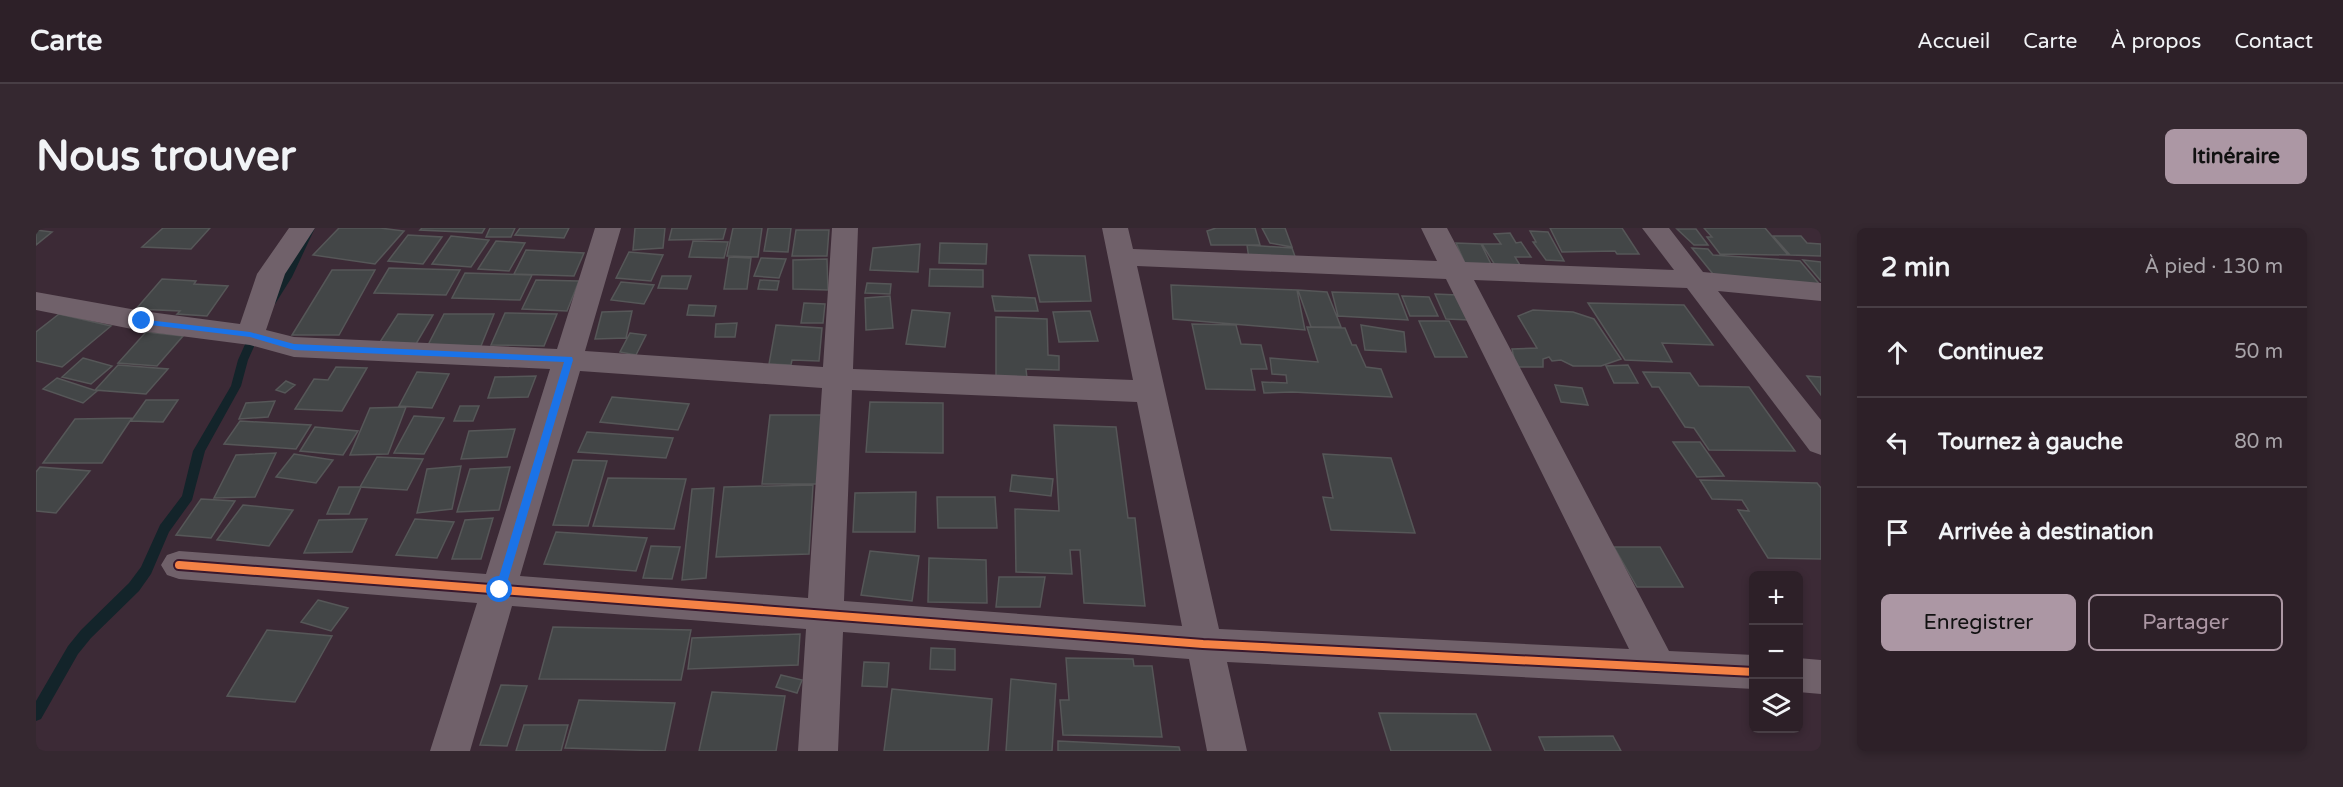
<!DOCTYPE html>
<html lang="fr">
<meta charset="utf-8">
<style>
:root{--surface:#2d2028;--page:#352830;--text:#f1f3f6;--muted:#a7a3a8;--line:#483e45;--accent:#ac97a4}
body{margin:0;font-family:"Varela Round",sans-serif;background:var(--page);color:var(--text)}
.controls{position:absolute;right:18px;bottom:18px;display:grid;overflow:hidden;border-radius:9px;box-shadow:0 3px 9px #0003}
.controls button{width:54px;height:54px;display:grid;place-items:center;padding:0;border:0;border-bottom:2px solid var(--line);background:var(--surface);color:var(--text);font:30px sans-serif}
.stop{position:absolute;width:18px;height:18px;margin:-14px;border:4px solid #1a73e8;border-radius:50%;background:#fff}
.stop.end{background:#1a73e8;border-color:#fff;box-shadow:0 2px 6px #0008}
.list{margin:0;padding:0;list-style:none}
h2{display:flex;justify-content:space-between;align-items:center;height:78px;margin:0;padding:0 24px;font-size:26px}
h2 small{font-size:20px;font-weight:400;color:var(--muted)}
.list li{display:grid;grid-template-columns:39px 1fr auto;gap:18px;align-items:center;box-sizing:border-box;height:90px;padding:0 24px;border-top:2px solid var(--line)}
.list b{display:block;font-size:22px;white-space:nowrap}
.list em{font-size:20px;font-style:normal;color:var(--muted)}
.actions{display:flex;gap:12px;padding:18px 24px}
.actions a{flex:1;padding:14px 0;border:2px solid var(--accent);border-radius:9px;text-align:center;font-size:21px;color:var(--accent)}
.actions .main{background:var(--accent);color:#111}
.icon{flex:none;width:33px;height:33px;fill:none;stroke:currentColor;stroke-width:2;stroke-linecap:round;stroke-linejoin:round}
.map{position:relative;flex:none;width:1785px;height:523px;overflow:hidden;border-radius:9px}
header{display:flex;align-items:center;gap:36px;box-sizing:border-box;height:84px;padding:0 30px;background:var(--surface);border-bottom:2px solid var(--line)}
header strong{font-size:28px}
nav{display:flex;gap:33px;margin-inline-start:auto;font-size:21px}
.intro{display:flex;align-items:center;justify-content:space-between;box-sizing:border-box;height:144px;padding:0 36px}
h1{margin:0;font-size:42px}
.button{padding:15px 27px;border-radius:9px;background:var(--accent);color:#111;font-size:21px;font-weight:700}
main{display:flex;gap:36px;padding:0 36px}
aside{flex:1;background:var(--surface);border-radius:9px;box-shadow:0 3px 9px #0003}
.map>svg:first-child{display:block}
.lines{fill:none;stroke-linecap:round;stroke-linejoin:round}
.stream{fill:#13242a;fill-rule:evenodd}
.building{fill:#434647;stroke:#565758;stroke-width:1.5}
.minor{fill:#70616a;fill-rule:evenodd}
.cycleway-casing{stroke:#39182d;stroke-width:12}
.cycleway{stroke:#f48246;stroke-width:8}
.route{fill:#1a73e8}
</style>
<header>
<strong>Carte</strong>
<nav><a>Accueil</a><a>Carte</a><a>À propos</a><a>Contact</a></nav>
</header>
<div class="intro"><h1>Nous trouver</h1><a class="button">Itinéraire</a></div>
<main>
<div class="map">
<svg width="1785" height="523" viewBox="0 0 1785 523">
<rect width="100%" height="100%" fill="#3c2a36"/>
<g class="lines">
<path class="stream" d="M269,0H279L256,49L239,76H231L230,74L246,49Z
M220,99L225,103L212,132L205,158L169,223L156,272L133,304L115,346L103,363L55,410L42,426L5,491L0,493V473L32,418L45,402L93,355L105,339L124,297L146,268L157,223L195,158L202,132L215,103Z"/>
</g>
<path class="building" d="M127,0H174L155,21L106,19Z
M303,0H344L368,3L339,36L277,27Z
M386,0H449L446,5L384,2Z
M454,0H479L475,9H450Z
M484,0H533L528,10L479,7Z
M599,0H629L627,20L597,22Z
M636,0H690L687,11L633,12Z
M697,0H726L722,29L691,28Z
M732,0H755L752,24L728,23Z
M1180,0H1219L1224,17H1175L1171,3Z
M1226,0H1249L1256,19L1234,15Z
M1514,0H1586L1603,26H1581L1579,23L1526,24Z
M1668,0H1729L1752,27L1684,26L1671,9H1676Z
M1641,1H1660L1672,17H1658Z
M0,2L16,4L0,17Z
M760,2H793L791,28H756Z
M1494,3L1512,4L1528,33L1510,32L1497,14H1500Z
M1474,5L1480,15L1485,14L1495,29H1479L1487,42H1462L1446,16H1465L1458,6Z
M372,7L406,9L387,36L352,33Z
M415,8L453,12L435,39L396,36Z
M1737,8H1765L1771,15L1785,16V28L1754,27Z
M460,13L489,15L473,43L442,41Z
M657,13L692,14L688,30L653,29Z
M904,15L951,16L950,36L903,35Z
M1420,15L1445,16L1458,42L1431,40Z
M884,16L882,44L834,42L837,20Z
M1211,17L1256,20L1261,34L1213,31Z
M1656,20L1672,21L1677,27L1764,33L1785,58L1681,51Z
M490,22L548,25L538,48L478,46Z
M593,24L627,27L615,53L580,50Z
M993,27L1049,28L1055,73L1004,74Z
M693,29L715,30L711,61H688Z
M725,30L750,31L743,50L718,48Z
M791,31L792,62L757,61V32Z
M1767,32L1785,34V53Z
M353,40L424,42L410,67L338,65Z
M894,41L947,42V59L893,58Z
M296,42H339L303,107H256Z
M429,45L496,47L484,72L416,70Z
M626,48H655L651,61L622,60Z
M126,51L160,53L158,56L192,58L171,88L141,86L144,83L100,81Z
M500,52L543,53L531,83L486,81Z
M724,52L743,53L741,62L722,61Z
M585,54L618,57L608,76L575,72Z
M831,55L855,56L854,66L829,65Z
M1135,57L1261,62L1269,102L1137,91Z
M1262,62L1291,64L1305,99H1275Z
M1296,64L1362,66L1372,92L1302,88Z
M1399,66L1422,67L1434,92L1410,91Z
M854,68L857,100L830,102L829,70Z
M956,68L999,70L1002,83H959Z
M1366,68L1393,69L1402,88H1374Z
M768,75L789,76L787,95H765Z
M1552,75L1648,77L1677,117L1626,115L1636,134L1589,132Z
M653,77L680,78L678,88L651,87Z
M876,82L914,85L909,119L870,116Z
M1497,82L1537,84L1558,91L1585,131L1565,138H1537L1525,132L1516,133L1513,129L1507,131V139H1480L1476,121L1501,120L1482,88Z
M596,83L590,110L559,111L566,84Z
M1054,83L1062,113L1023,114L1017,84Z
M469,85L521,86L508,118L455,117Z
M23,86L75,98L26,139L0,133V104Z
M362,86L397,87L380,116L344,114Z
M408,86H458L445,118L392,117Z
M960,89L1011,91L1012,127L1023,128V142L990,141L991,150L960,149Z
M1383,93H1413L1431,129H1399Z
M701,95L699,109H679L680,96Z
M1156,96L1200,97L1205,116L1225,117L1231,141H1215L1219,162L1170,161Z
M740,97L786,100L783,133L756,132L755,137L733,136Z
M1325,97L1368,104L1370,124L1329,122Z
M1271,99L1309,100L1316,117H1320L1330,139L1345,141L1356,169L1256,164L1228,165L1226,154L1251,155L1250,147L1236,146L1234,130L1282,134Z
M110,104L147,108L121,138L82,135Z
M594,105L610,107L600,127L584,124Z
M47,130L76,138L55,156L26,149Z
M82,137L132,141L110,166L59,162Z
M1592,137L1602,155H1578L1570,138Z
M300,139L331,140L306,183L259,181L278,151L292,152Z
M381,144L413,146L396,180L363,178Z
M1607,144L1654,145L1663,158L1713,159L1759,223L1673,222L1658,200L1649,199L1623,159H1616Z
M500,148L492,169L452,170L459,149Z
M1771,148L1785,149V167Z
M21,150L61,163L47,175L7,161Z
M250,153L259,157L249,165L240,162Z
M1519,157L1546,160L1552,177L1525,174Z
M576,169L653,176L642,202L564,194Z
M110,172H142L127,194L95,193Z
M239,173L232,189L203,191L210,175Z
M834,174L907,175V225L830,224Z
M424,178H443L437,193H418Z
M370,179L352,226L314,227L334,180Z
M734,187H791L787,256H726Z
M378,188L408,190L388,226L358,225Z
M96,190L66,235H7L39,191Z
M204,193L275,197L260,221L188,216Z
M1018,197L1080,199L1092,290H1099L1109,378L1048,375L1044,322H1034L1036,346L980,344L979,281L1023,283Z
M279,199L322,203L307,227L264,223Z
M479,201L471,229L425,231L433,203Z
M551,204L637,210L630,230L542,224Z
M1637,214H1664L1688,248L1661,249Z
M240,225L219,269L178,270L200,227Z
M258,226L297,232L280,255L240,249Z
M1287,226L1355,230L1379,305L1295,302L1287,269L1297,270Z
M341,229L387,231L371,262L324,259Z
M537,232L571,233L552,298L517,297Z
M425,238L416,281L381,285L391,241Z
M4,239L54,243L20,285L0,283V244Z
M474,239L463,282L421,284L434,241Z
M976,247L1017,251L1015,268L974,263Z
M572,250L650,251L638,301L557,298Z
M1664,252L1781,255L1785,260V331L1732,330L1702,282L1713,283L1706,272L1676,271Z
M777,257L773,326L680,329L688,259Z
M303,259H325L313,286H291Z
M678,260L670,350L646,352L656,261Z
M880,264L879,304H817L819,265Z
M901,269H959L961,300H902Z
M165,271L199,273L175,310L140,307Z
M207,277L257,282L233,318L181,312Z
M457,290L445,331H416L429,292Z
M331,291L316,324L268,325L283,292Z
M379,291L418,294L401,330L360,327Z
M520,304L611,310L600,343L508,336Z
M615,318L644,319L636,351L607,350Z
M1578,319H1624L1647,359H1601Z
M834,323L883,328L876,373L825,367Z
M893,330L950,332L951,375L892,374Z
M963,349H1009L1004,379H960Z
M282,372L312,380L295,403L265,394Z
M517,399L655,402L645,452L503,451Z
M231,402L296,408L259,474L191,468Z
M764,406L762,437L652,441L656,410Z
M895,420L919,421V442L894,441Z
M1030,430L1097,431L1098,438H1116L1126,509L1027,507L1024,472H1033Z
M828,434L853,435L851,459L826,458Z
M745,447L766,452L761,465L740,459Z
M975,451L1020,456L1016,523H970Z
M465,457L491,458L471,518L444,517Z
M856,461L956,471L952,523H848Z
M676,464L749,468L740,523H663Z
M543,472L639,475L629,523L529,520Z
M1343,485L1440,486L1455,523H1355Z
M488,497H532L525,523H480Z
M1577,508L1585,523H1509L1503,509Z
M1022,513L1143,519L1144,523H1022Z"/>
<g class="lines">
<path class="minor" d="M253,0H279L249,46L230,102L258,109L521,121L559,0H585L549,123L787,139L796,0H822L817,141L1097,152L1066,0H1092L1097,21L1401,33L1385,0H1411L1429,34L1638,42L1606,0H1633L1667,44L1785,55V73L1682,63L1785,192V227L1774,223L1651,60L1438,52L1633,423L1718,427V461L1191,434L1211,523H1171L1153,431L807,404L802,523H762L770,401L476,378L434,523H394L441,375L143,351L131,347L125,337L131,327L143,323L450,346L514,141L258,129L214,117L106,103L0,82V64L106,83L204,96L221,46ZM1101,38L1410,51L1593,421L1183,401ZM544,143L786,160L772,370L484,348ZM816,162L1101,174L1146,398L808,373Z
M1762,430L1785,432V466L1762,464Z"/>
<g class="cycleway-casing">
<path id="cycleway" d="M143,337L1167,416L1718,444"/>
</g>
<use href="#cycleway" class="cycleway"/>
</g>
<path class="route" d="M103,91L214,104L258,116L536,129L537,132L468,365H460L459,362L528,134L258,122L214,109L106,96L102,93Z"/>
</svg>
<div class="controls">
<button>+</button>
<button>−</button>
<button><svg class="icon" aria-label="layers" viewBox="0 0 24 24"><path d="M12 4l9 5-9 5-9-5zM3 14l9 5 9-5"/></svg></button>
</div>
<div class="stop" style="left:464px;top:362px"></div>
<div class="stop end" style="left:106px;top:93px"></div>
</div>
<aside>
<h2>2 min<small>À pied · 130 m</small></h2>
<ul class="list">
<li><svg class="icon" aria-label="ahead" viewBox="0 0 24 24"><path d="M12 20V5M6 11l6-6 6 6"/></svg><div><b>Continuez</b></div><em>50 m</em></li>
<li><svg class="icon" aria-label="left" viewBox="0 0 24 24"><path d="M17 20v-9H6M10 6l-5 5 5 5"/></svg><div><b>Tournez à gauche</b></div><em>80 m</em></li>
<li><svg class="icon" aria-label="arrive" viewBox="0 0 24 24"><path d="M6 21V4h12l-3 4 3 4H6"/></svg><div><b>Arrivée à destination</b></div></li>
</ul>
<div class="actions"><a class="main">Enregistrer</a><a>Partager</a></div>
</aside>
</main>
